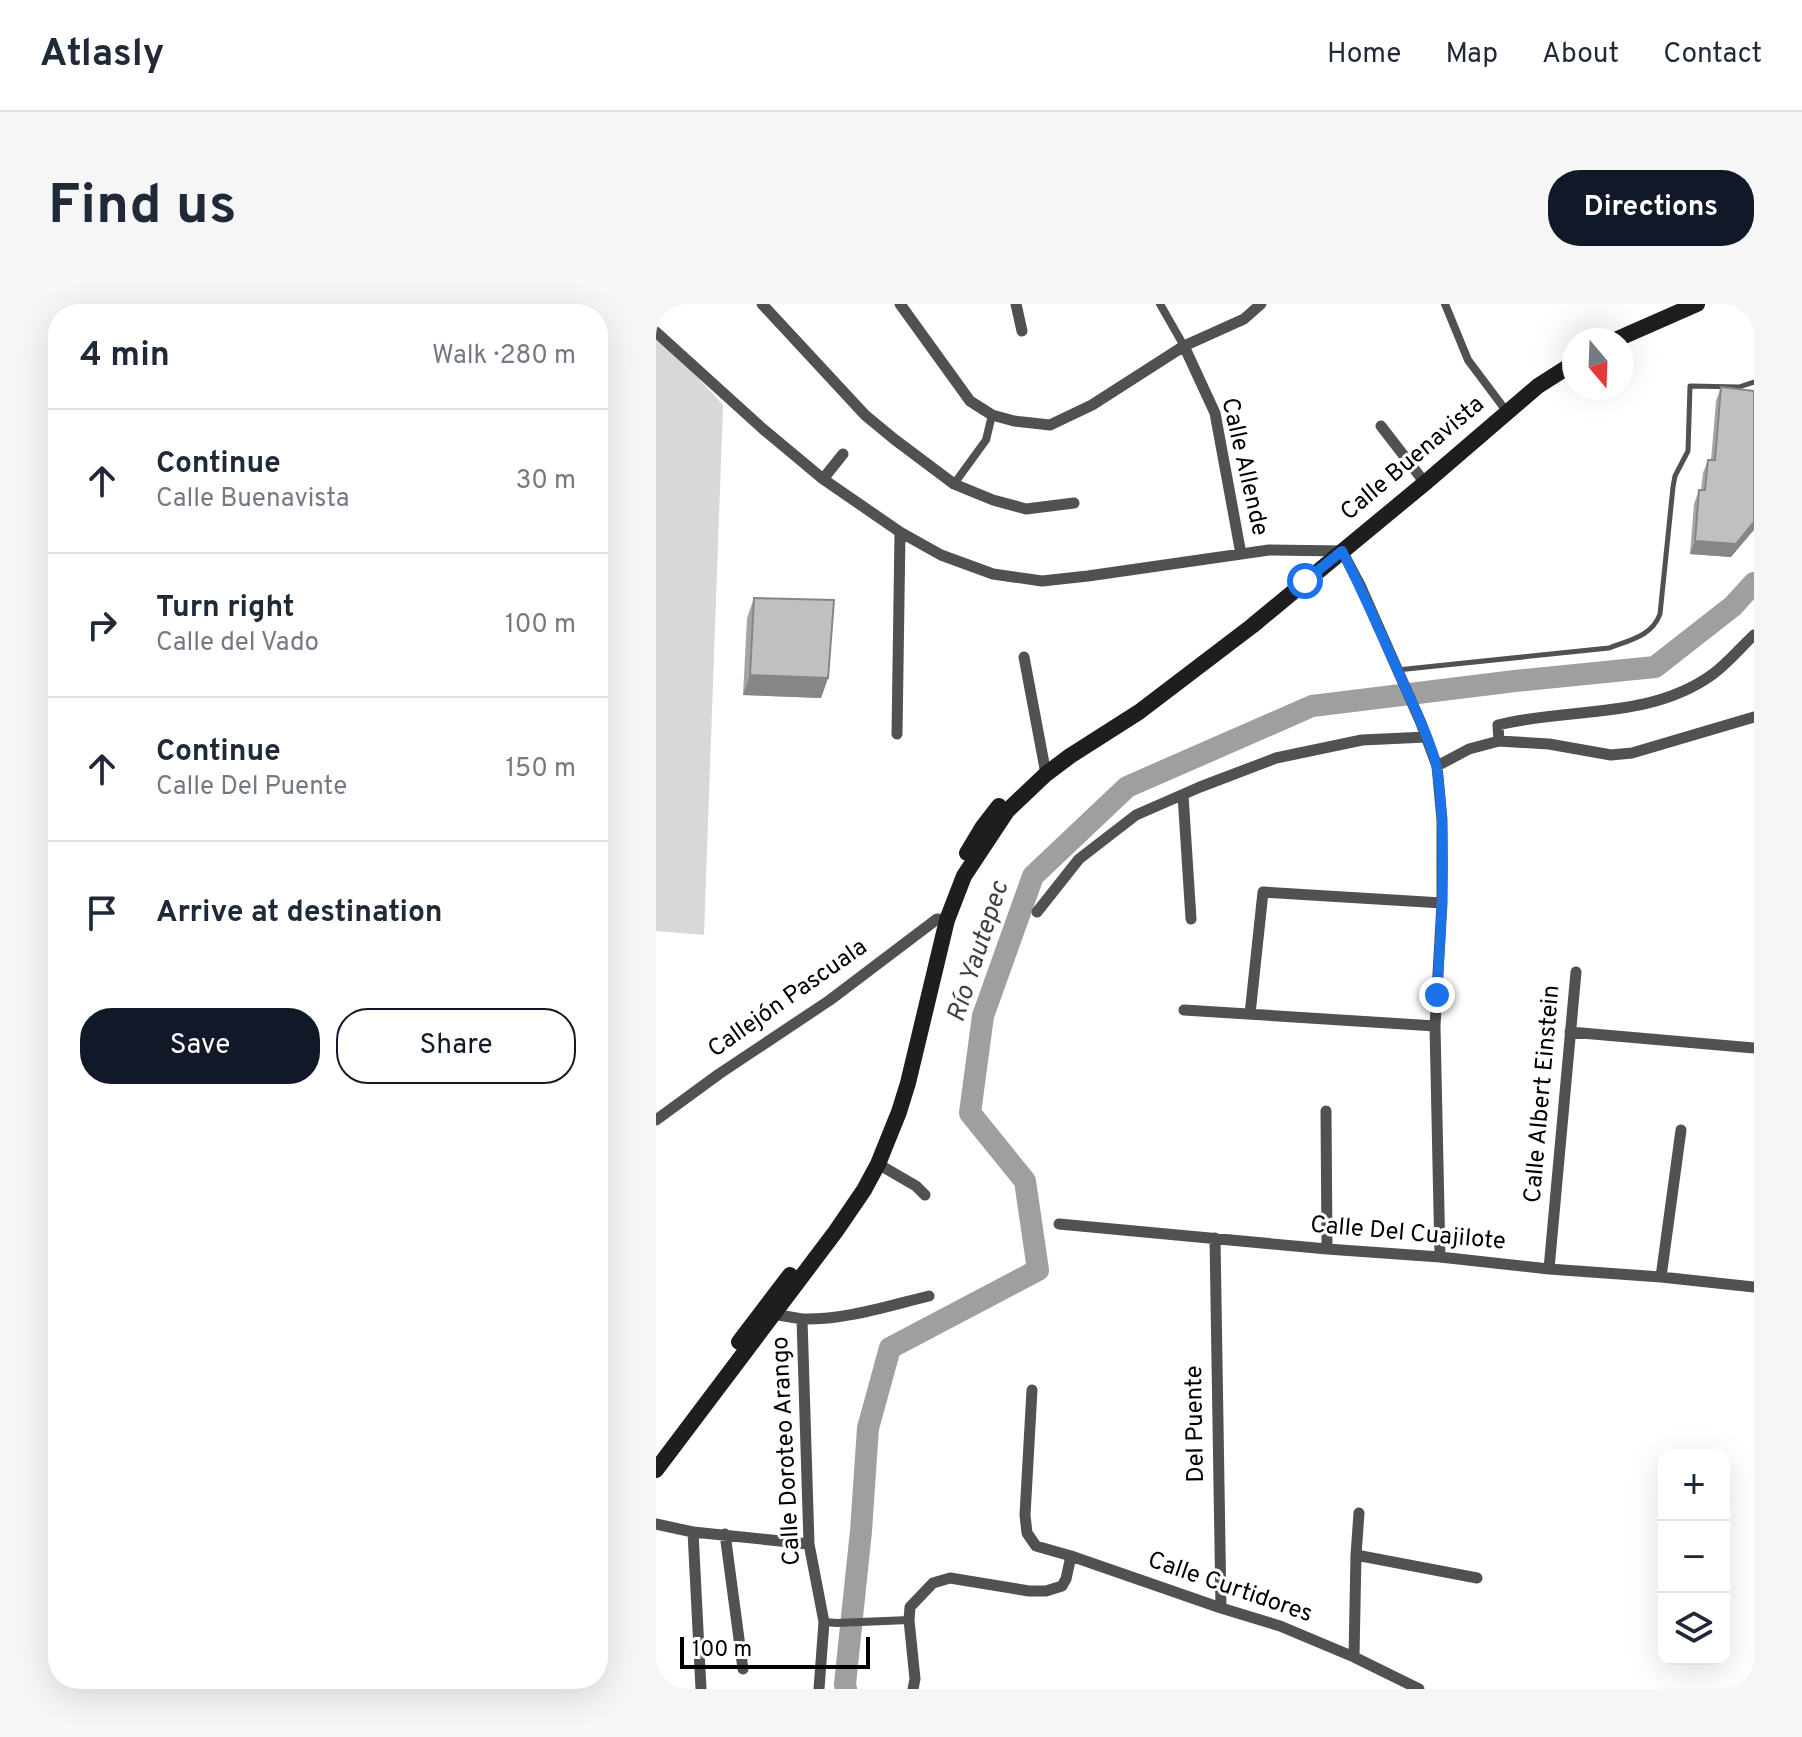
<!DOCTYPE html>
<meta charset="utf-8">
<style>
:root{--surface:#fff;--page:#f6f6f7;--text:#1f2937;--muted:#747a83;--line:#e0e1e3;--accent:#111827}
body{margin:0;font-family:Overpass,sans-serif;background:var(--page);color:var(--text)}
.controls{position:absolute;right:24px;bottom:24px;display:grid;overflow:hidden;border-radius:16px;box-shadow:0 8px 32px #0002}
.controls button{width:72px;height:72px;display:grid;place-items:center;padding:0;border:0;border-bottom:2px solid var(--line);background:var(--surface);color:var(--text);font:40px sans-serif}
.compass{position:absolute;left:906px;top:24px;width:72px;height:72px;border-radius:50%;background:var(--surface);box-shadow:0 8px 32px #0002;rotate:161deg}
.scale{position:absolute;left:24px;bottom:20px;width:190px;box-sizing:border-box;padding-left:8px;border:4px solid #000;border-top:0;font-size:22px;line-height:28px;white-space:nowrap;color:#000;-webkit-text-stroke:6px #fff;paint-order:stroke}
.stop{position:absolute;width:24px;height:24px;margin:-18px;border:6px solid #1a73e8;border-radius:50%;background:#fff}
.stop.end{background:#1a73e8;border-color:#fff;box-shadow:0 2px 8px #0008}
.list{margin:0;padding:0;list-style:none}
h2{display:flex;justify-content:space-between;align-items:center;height:104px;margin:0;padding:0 32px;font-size:34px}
h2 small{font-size:26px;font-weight:400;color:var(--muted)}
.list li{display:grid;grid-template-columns:52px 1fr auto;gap:24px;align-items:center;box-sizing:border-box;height:144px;padding:0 32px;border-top:2px solid var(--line)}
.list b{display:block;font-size:30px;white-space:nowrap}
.list p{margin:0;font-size:26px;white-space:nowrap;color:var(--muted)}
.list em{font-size:26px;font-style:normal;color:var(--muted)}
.actions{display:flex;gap:16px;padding:24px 32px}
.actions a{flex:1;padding:18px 0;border:2px solid var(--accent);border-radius:32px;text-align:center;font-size:28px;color:var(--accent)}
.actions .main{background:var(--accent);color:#fff}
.icon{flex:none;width:44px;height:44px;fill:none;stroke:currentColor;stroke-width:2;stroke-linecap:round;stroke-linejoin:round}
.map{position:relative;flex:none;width:1098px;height:1385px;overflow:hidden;border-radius:32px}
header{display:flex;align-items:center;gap:48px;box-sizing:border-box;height:112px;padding:0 40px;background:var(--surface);border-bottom:2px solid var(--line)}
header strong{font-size:38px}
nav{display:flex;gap:44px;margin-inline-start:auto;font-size:28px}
.intro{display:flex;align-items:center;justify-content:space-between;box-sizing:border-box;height:192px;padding:0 48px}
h1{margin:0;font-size:56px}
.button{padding:20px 36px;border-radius:32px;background:var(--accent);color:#fff;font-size:28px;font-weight:700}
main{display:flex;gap:48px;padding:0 48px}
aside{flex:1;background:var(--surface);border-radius:32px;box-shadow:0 8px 32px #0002}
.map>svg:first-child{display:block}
.green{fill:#d8d8d8}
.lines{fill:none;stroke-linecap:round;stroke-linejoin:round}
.river{stroke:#9f9f9f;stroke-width:22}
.service{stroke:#515151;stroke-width:5}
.pedestrian{stroke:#515151;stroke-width:8}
.minor{stroke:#515151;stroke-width:11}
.secondary{stroke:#1e1e1e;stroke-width:16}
.wall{fill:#a5a5a5}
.shaded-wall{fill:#868686}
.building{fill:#c0c0c0;stroke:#868686;stroke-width:2}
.route{stroke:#1a73e8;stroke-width:10}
.labels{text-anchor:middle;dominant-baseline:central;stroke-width:6;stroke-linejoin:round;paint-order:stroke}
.street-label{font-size:24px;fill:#000;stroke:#fff}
.water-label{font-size:26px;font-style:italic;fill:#404040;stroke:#fff}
</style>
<header>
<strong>Atlasly</strong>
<nav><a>Home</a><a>Map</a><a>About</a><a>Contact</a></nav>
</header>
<div class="intro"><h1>Find us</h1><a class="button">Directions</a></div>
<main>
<aside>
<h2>4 min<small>Walk · 280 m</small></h2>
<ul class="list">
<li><svg class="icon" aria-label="ahead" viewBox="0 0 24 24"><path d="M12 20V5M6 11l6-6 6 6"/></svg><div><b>Continue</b><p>Calle Buenavista</p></div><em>30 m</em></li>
<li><svg class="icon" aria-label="right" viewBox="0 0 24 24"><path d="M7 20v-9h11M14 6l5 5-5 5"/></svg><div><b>Turn right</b><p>Calle del Vado</p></div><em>100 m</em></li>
<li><svg class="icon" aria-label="ahead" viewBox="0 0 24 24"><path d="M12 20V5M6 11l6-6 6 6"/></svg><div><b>Continue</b><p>Calle Del Puente</p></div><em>150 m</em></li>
<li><svg class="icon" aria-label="arrive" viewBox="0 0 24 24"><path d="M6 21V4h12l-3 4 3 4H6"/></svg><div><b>Arrive at destination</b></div></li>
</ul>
<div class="actions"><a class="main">Save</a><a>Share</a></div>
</aside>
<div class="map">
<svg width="1098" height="1385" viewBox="0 0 1098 1385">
<rect width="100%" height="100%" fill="#fff"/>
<path class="green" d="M0,28L67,101L48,631L0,627Z"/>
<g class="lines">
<path class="river" d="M190,1385L189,1380L205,1227L212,1124L234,1044L382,966L369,877L314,809L327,712L377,572L471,483L656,402L859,377L999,363L1077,302L1098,279"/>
<path class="service" d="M741,366L953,344C974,336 996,332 1004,310L1017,183L1019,172L1032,147L1034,82L1083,83L1098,78"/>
<path class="pedestrian" d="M504,0L528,42
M789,0L812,56L851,108
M298,180L330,136L336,111
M168,1318L181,1319L253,1316"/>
<path class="minor" d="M106,0L209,111L238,135L298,180L337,196L370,205L418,199
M244,0L314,97L336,111L358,117L394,121L436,101L528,42L588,15L605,0
M360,0L366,27
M0,28L107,125L167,175L244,228L285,251L337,270L386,277L432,272L613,246L686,247L704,281L765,419L781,462L786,516V599L779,722L784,953
M528,42L559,109L585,250
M725,122L769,179
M167,175L187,150
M368,353L390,470
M241,430L244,228
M843,437L842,421C914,403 994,416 1057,370C1072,359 1085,343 1098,331
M781,462L813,445L843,437L893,440L955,451L976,449L1098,413
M527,491L535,615
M381,608L423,555L480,511L544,483L620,454L706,436L770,433
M528,706L779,722
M594,710L607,588L786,599
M914,728L1098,744
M670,807L671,945
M0,816L63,770L174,696L281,615L291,616
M222,860L260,882L269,891
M403,920L671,945L784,953L893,965L1005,973L1098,983
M559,934L565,1304
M893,965L920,668
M1005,973L1025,826
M111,1009L146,1015L153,1240L168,1318L163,1385
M146,1015C189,1016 231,1002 273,992
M376,1086L369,1211L371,1229L380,1242L415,1252L565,1304L624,1322L698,1353L763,1385
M0,1220L37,1228L153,1240
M37,1228L45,1385
M69,1230L87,1365
M700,1251L821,1274
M698,1353L700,1251L703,1209
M257,1385L259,1375L253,1316L254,1303L277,1279L294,1274L373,1287H390L406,1282L410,1275L415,1252"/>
<path class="secondary" d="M959,36L1041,0
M311,549L326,524L343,502
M83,1038L134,971
M0,1166L180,927L208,886L222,860L243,808L252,779L291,616L308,572L351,507L390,470L414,452L483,408L596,322L769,179L882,82L918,59"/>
</g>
<path class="wall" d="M1065,83L1075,253L1034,250L1038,200L1043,186H1045L1047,169L1052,156H1055L1060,97Z
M98,294L172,374L165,394L87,391L91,314Z"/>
<path class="shaded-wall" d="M1098,218V226L1075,253L1034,250L1039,237Z
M94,371L172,374L165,394L87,391Z"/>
<path class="building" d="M1065,83L1098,87V218L1080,240L1039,237L1043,186H1049L1052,156H1059Z
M98,294L178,296L172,374L94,371Z"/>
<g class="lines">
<path class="route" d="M649,277L686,247C709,292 729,339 750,385C760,407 777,442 781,465C792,539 785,617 781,691"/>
</g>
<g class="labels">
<g class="street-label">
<text transform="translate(757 155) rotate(-40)">Calle Buenavista</text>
<text transform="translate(588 163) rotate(77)">Calle Allende</text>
<text transform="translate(132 695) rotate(-35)">Callejón Pascuala</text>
<text transform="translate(887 790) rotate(-85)">Calle Albert Einstein</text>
<text transform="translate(752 930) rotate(5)">Calle Del Cuajilote</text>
<text transform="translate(540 1120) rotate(-91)">Del Puente</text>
<text transform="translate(131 1147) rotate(-93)">Calle Doroteo Arango</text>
<text transform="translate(574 1284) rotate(19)">Calle Curtidores</text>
</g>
<g class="water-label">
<text transform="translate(323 648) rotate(-72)">Río Yautepec</text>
</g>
</g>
</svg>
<div class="controls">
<button>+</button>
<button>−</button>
<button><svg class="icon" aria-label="layers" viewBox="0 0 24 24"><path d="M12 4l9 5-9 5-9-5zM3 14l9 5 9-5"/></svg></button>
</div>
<svg class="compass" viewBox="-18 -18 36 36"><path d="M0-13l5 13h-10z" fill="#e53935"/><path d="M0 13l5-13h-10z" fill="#747a83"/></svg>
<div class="scale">100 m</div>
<div class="stop" style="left:649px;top:277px"></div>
<div class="stop end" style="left:781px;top:691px"></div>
</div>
</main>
